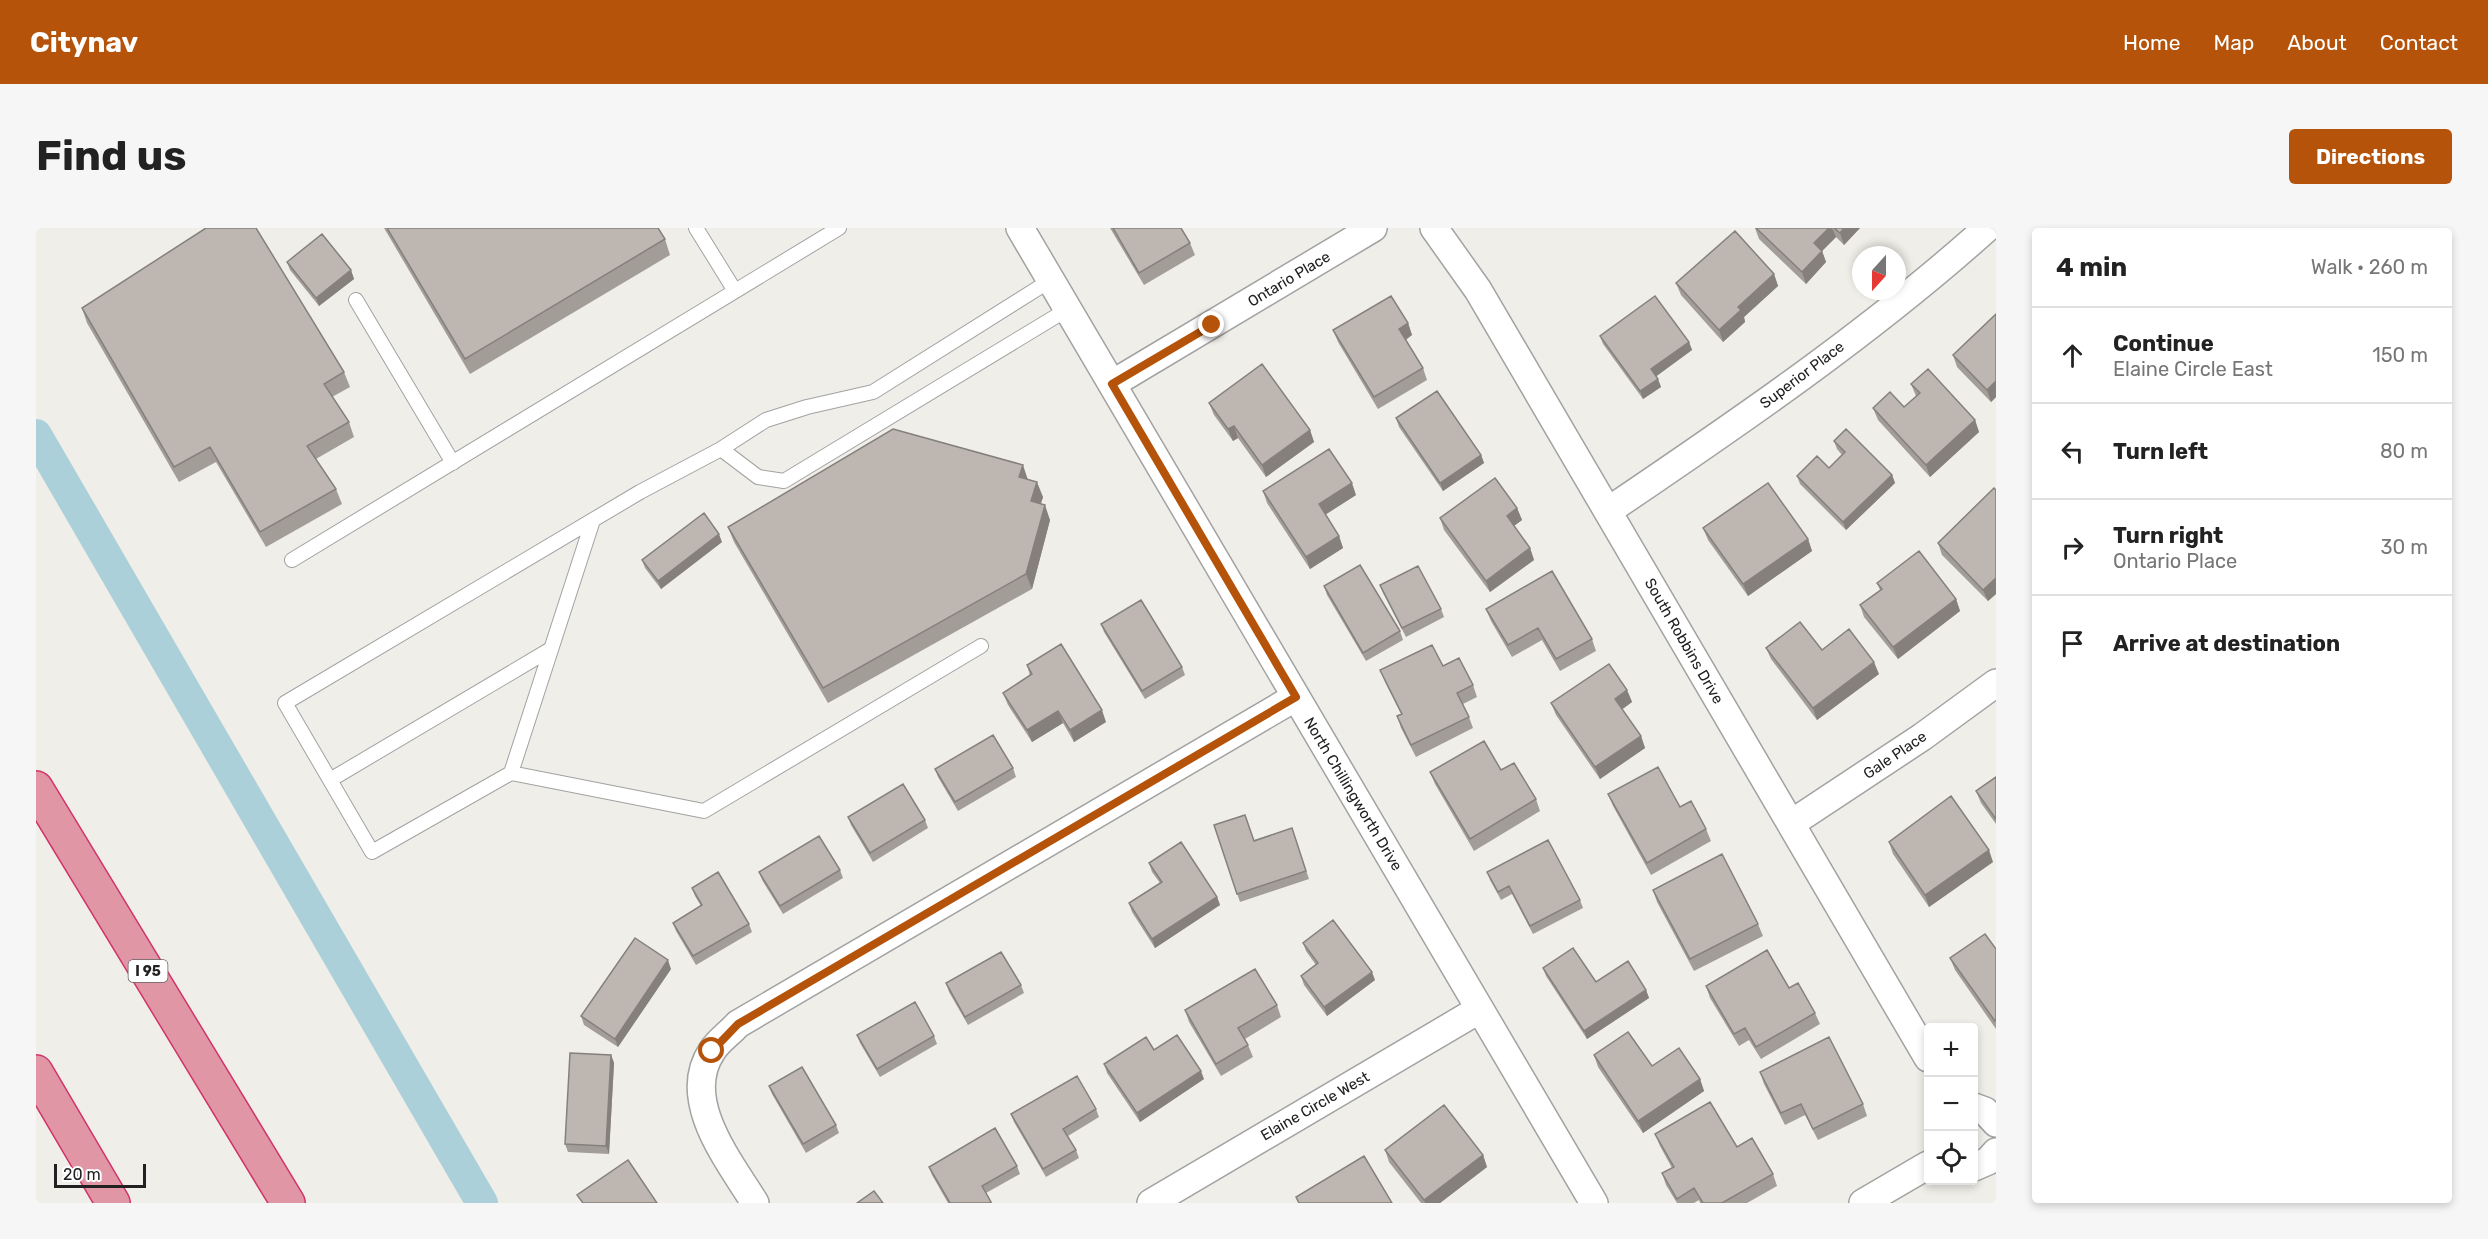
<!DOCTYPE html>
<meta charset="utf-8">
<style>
:root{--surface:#fff;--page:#f6f6f6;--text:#222;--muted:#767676;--line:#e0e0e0;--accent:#b45309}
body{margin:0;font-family:Rubik,sans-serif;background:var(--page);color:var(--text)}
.controls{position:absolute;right:18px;bottom:18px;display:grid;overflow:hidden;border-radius:6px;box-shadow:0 3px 9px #0003}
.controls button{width:54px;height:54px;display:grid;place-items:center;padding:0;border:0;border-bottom:2px solid var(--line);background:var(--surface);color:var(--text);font:30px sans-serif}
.compass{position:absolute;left:1816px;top:18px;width:54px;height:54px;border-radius:50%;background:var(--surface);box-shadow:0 3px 9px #0003;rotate:201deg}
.scale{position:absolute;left:18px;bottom:15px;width:92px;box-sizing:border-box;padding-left:6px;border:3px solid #212121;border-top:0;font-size:16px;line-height:21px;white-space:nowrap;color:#212121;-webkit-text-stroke:4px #fff;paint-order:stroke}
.stop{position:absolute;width:18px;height:18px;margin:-14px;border:4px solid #b45309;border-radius:50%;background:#fff}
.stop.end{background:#b45309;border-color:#fff;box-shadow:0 2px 6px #0008}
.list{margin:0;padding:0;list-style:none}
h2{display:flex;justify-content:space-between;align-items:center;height:78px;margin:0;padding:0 24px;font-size:26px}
h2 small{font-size:20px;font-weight:400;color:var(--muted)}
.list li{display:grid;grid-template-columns:39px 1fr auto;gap:18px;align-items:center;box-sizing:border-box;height:96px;padding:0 24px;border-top:2px solid var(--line)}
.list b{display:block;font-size:22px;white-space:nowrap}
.list p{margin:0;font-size:20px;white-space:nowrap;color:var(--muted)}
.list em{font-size:20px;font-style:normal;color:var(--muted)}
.icon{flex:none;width:33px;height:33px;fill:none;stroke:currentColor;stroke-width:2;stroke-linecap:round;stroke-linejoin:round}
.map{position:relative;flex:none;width:1960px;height:975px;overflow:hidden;border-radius:6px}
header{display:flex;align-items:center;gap:36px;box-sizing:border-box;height:84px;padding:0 30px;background:var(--accent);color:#fff}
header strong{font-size:28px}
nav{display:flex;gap:33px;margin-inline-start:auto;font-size:21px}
.intro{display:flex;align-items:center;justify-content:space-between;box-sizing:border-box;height:144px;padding:0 36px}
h1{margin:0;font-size:42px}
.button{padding:15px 27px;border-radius:6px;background:var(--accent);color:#fff;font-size:21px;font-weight:700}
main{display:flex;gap:36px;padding:0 36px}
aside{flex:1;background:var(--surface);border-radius:6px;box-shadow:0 3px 9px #0003}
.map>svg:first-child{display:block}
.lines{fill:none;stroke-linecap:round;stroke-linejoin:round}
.canal{stroke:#acd0da;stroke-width:32}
.service-casing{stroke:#a2a2a2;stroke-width:16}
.minor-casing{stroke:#a2a2a2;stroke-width:30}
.motorway-casing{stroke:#cf356b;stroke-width:36}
.service{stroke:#fff;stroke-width:14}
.minor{stroke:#fff;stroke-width:27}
.motorway{stroke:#e196a5;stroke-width:33}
.wall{fill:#a39d98}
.shaded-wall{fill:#85807c}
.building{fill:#beb7b1;stroke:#85807c;stroke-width:1.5}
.route{stroke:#b45309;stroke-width:8}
.labels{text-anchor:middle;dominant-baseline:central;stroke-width:5;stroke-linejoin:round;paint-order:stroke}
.shield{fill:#fff;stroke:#646464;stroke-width:1.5}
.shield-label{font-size:14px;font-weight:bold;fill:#212121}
.street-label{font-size:15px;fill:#212121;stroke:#fff}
</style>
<header>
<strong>Citynav</strong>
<nav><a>Home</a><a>Map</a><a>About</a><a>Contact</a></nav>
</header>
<div class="intro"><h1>Find us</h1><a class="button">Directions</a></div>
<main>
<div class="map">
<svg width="1960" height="975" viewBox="0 0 1960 975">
<rect width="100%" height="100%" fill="#f0eee8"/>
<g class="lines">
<path class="canal" d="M0,207L446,975"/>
<g class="service-casing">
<path id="service" d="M660,0L699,63
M320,72L417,235
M685,221L722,249L748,253L1032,81
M256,332L803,0
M945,418L668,583L475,545L336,624L249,475L604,264L685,221L730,192L771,179L837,164L1015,52
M475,545L557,292
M294,552L515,421"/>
</g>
<g class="minor-casing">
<path id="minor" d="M984,0L1558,975
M1398,0L1442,62L1892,830
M1076,156L1337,0
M1572,283C1702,195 1834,105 1951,0
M1756,595L1886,509L1960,455
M1938,879L1949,883L1960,895
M1938,939L1952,933L1960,924
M719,975C694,934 643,872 676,823C682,813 694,805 702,796L1260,469
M1115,975L1444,781
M1827,975L1892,937"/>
</g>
<g class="motorway-casing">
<path id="motorway" d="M0,560L252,975
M0,844L77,975"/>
</g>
<use href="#service" class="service"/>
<use href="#minor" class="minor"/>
<use href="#motorway" class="motorway"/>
</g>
<path class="wall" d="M348,0H622L629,11L634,27L434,146Z
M1074,0H1145L1154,15L1159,27L1108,57Z
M1719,0H1824L1808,17L1800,9L1786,23L1790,34L1770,56L1723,11Z
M251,34L315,42L318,51L283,78L254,42Z
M1738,46L1742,58L1708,89L1709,94L1687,114L1645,67L1640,55Z
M46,80L308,144L314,159L296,169L313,194L318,209L280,231L300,261L306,276L230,319L180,234L143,254L51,95Z
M1960,86V169L1955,174L1921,139L1917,127Z
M1372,95L1376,107L1370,112L1387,140L1391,152L1342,181L1302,114L1297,102Z
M1564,108L1653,114L1656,122L1620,148L1625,159L1607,171L1567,116Z
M1875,156L1939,192L1943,204L1894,249L1842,192L1837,180L1868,179L1880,168Z
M1173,175L1274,202L1278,214L1230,249L1202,210L1197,213L1178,187Z
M1360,190L1445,227L1448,235L1407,263L1363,199Z
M1798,213L1856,247L1859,255L1810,302L1764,256L1761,248L1793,240L1806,227L1801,221Z
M992,252L1007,269L1005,276L1014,292L996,361L792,475L698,314L692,299Z
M1960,262V366L1952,373L1906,327L1902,315Z
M1227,263L1320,267L1289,287L1303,308L1307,320L1274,341L1231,275Z
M1481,280L1486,292L1478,298L1494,320L1498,332L1454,364L1408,302L1404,290Z
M1667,300L1772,311L1776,323L1712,368L1672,312Z
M686,314L625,361L609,340L606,332Z
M1841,355L1920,371L1924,383L1862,431L1828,389L1824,377L1844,362Z
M1344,357L1405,381L1408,389L1370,409L1347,365Z
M1288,358L1364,403L1367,412L1330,433L1291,367Z
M1450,381L1556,411L1560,423L1524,443L1506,412L1476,429L1455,393Z
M1065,396L1146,439L1149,447L1109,471L1068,404Z
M1730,420L1786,422L1843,446L1781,492L1735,431Z
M991,437L1070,494L1038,514L1027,495L996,514L972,477L967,465L994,448Z
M1407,438L1437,457L1441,469L1427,476L1433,489L1437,500L1380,529L1365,500L1361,488L1365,486L1349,454L1344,442Z
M1591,462L1596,474L1586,481L1605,508L1609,520L1564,551L1520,487L1515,475Z
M977,540L980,549L922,583L902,549L899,541Z
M1465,542L1500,571L1504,583L1438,623L1399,556L1394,544Z
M1960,549V596L1945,575L1940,563Z
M1572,566L1644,579L1670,601L1675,613L1615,647L1577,578Z
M812,589L889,592L892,600L837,634L815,597Z
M1178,597L1218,612L1256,600L1273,651L1204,674Z
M1853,614L1957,634L1893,679L1857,626Z
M1113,635L1181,669L1184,677L1119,720L1096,684L1093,675L1124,655L1116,644Z
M804,642L807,650L747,686L726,652L723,644Z
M1451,644L1544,672L1547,680L1497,706L1476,666L1465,672L1454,652Z
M656,660L713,696L716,704L660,737L640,703L637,695L665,678L659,668Z
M1617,662L1722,696L1727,708L1658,743L1621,674Z
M1267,715L1339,752L1291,788L1268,757L1265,748L1280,737L1270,723Z
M1960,721V801L1919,742L1914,730Z
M1507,740L1560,754L1610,762L1613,770L1551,811L1510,748Z
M635,741L582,819L548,797L545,788Z
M910,755L985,757L988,765L932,797L913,764Z
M1670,758L1753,760L1779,785L1784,796L1725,831L1713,812L1703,818L1674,770Z
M1241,777L1245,789L1209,811L1212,817L1217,829L1185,848L1153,794L1149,782Z
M821,807L898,808L901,816L844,849L824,815Z
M1118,822L1168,851L1104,894L1071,845L1068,836Z
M575,827L578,835L573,926L532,924L529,916Z
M1558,827L1616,838L1664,851L1668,863L1607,905L1562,839Z
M1724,844L1827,876L1831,888L1782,912L1769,887L1749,897L1728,856Z
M733,858L800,897L803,905L770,925L736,866Z
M1060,881L1063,889L1032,908L1040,922L1043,930L1010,949L978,894L975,886Z
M1619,906L1701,919L1737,946L1741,958L1711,975H1664L1663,972L1658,975H1641L1630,957L1626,945L1636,940L1624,918Z
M1349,922L1447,927L1451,939L1404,975H1385L1353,934Z
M981,938L984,946L950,965L956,975H912L896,947L893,939Z"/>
<path class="shaded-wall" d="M1793,0H1796L1800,9L1786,23L1790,34L1770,56L1766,44L1778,15Z
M1808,0H1824L1808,17L1804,5Z
M315,42L318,51L283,78L280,70Z
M1738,46L1742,58L1708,89L1709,94L1687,114L1683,102L1702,79Z
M1372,95L1376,107L1367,113L1363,101Z
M1653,114L1656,122L1618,150L1615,141Z
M1622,151L1625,159L1607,171L1604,163Z
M1960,153V169L1955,174L1951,162Z
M1939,192L1943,204L1894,249L1890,237Z
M1198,198L1202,210L1197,213L1192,201Z
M1274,202L1278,214L1230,249L1226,237Z
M1445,227L1448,235L1407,263L1404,255Z
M987,237L992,252L983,249Z
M1856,247L1859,255L1810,302L1807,294Z
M1001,254L1007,269L1000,288L995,273Z
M1316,255L1320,267L1287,288L1283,276Z
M1009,277L1014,292L996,361L990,346Z
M1481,280L1486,292L1475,300L1471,288Z
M683,306L686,314L625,361L622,353Z
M1303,308L1307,320L1274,341L1270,329Z
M1772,311L1776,323L1712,368L1707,356Z
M1494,320L1498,332L1454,364L1450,353Z
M1960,350V366L1952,373L1947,362Z
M1920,371L1924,383L1862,431L1857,419Z
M1838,434L1843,446L1781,492L1777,480Z
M1591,462L1596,474L1584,483L1579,471Z
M1066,482L1070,494L1038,514L1034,502Z
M1022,483L1027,495L996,514L991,502Z
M1605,508L1609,520L1564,551L1559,539Z
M1953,622L1957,634L1893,679L1889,667Z
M1181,669L1184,677L1119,720L1116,711Z
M632,732L635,741L582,819L579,811Z
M1336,744L1339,752L1291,788L1288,779Z
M1610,762L1613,770L1551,811L1548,803Z
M575,827L578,835L573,926L570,918Z
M1165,843L1168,851L1104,894L1101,885Z
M1664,851L1668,863L1607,905L1602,893Z
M1447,927L1451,939L1404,975H1389L1388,972Z"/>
<path class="building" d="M170,0H220L308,144L288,156L313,194L271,218L300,261L224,304L174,219L138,239L46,80Z
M351,0H622L629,11L429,131Z
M1077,0H1145L1154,15L1103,45Z
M1720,0H1793L1778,15L1786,23L1766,44Z
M1798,0H1808L1804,5Z
M1699,3L1738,46L1702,79L1705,82L1683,102L1640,55Z
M286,6L315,42L280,70L251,34Z
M1355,68L1372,95L1363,101L1387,140L1338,169L1297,102Z
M1619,68L1653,114L1615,141L1622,151L1604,163L1564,108Z
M1960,86V153L1951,162L1917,127Z
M1226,136L1274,202L1226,237L1198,198L1192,201L1173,175Z
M1892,141L1939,192L1890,237L1837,180L1854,164L1868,179L1884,165L1875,156Z
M1401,163L1445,227L1404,255L1360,190Z
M857,201L987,237L983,249L1001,254L995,273L1009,277L990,346L787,460L692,299Z
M1810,201L1856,247L1807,294L1761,248L1781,228L1793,240L1809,224L1798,213Z
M1293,221L1316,255L1283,276L1303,308L1270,329L1227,263Z
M1459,250L1481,280L1471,288L1494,320L1450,353L1404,290Z
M1732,255L1772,311L1707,356L1667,300Z
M1958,260L1960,262V350L1947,362L1902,315Z
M668,285L683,306L622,353L606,332Z
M1883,323L1920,371L1857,419L1824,377L1846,361L1841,355Z
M1324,337L1364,403L1327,425L1288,358Z
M1382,338L1405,381L1366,400L1344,357Z
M1516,343L1556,411L1520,431L1502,400L1472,417L1450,381Z
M1105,372L1146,439L1106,463L1065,396Z
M1764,394L1786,422L1813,401L1838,434L1777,480L1730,420Z
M1025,416L1066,482L1034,502L1022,483L991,502L967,465L996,446L991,437Z
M1396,417L1407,438L1423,430L1437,457L1421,465L1433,489L1375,517L1361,488L1366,486L1344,442Z
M1573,436L1591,462L1579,471L1605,508L1559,539L1515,475Z
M957,507L977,540L919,574L899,541Z
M1448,513L1465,542L1478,535L1500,571L1434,611L1394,544Z
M1622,539L1644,579L1655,573L1670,601L1611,635L1572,566Z
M1960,549V591L1940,563Z
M867,556L889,592L834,625L812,589Z
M1915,568L1953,622L1889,667L1853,614Z
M1209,587L1218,613L1256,600L1270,643L1201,666L1178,597Z
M783,608L804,642L744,678L723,644Z
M1512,612L1544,672L1494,698L1473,658L1462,664L1451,644Z
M1145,614L1181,669L1116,711L1093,675L1126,654L1113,635Z
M1686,626L1722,696L1654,731L1617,662Z
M682,644L713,696L657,728L637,695L666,677L656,660Z
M1297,692L1336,744L1288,779L1265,748L1282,735L1267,715Z
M1949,706L1960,721V792L1959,793L1914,730Z
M599,710L632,732L579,811L545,788Z
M1537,720L1560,754L1592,733L1610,762L1548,803L1507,740Z
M1731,722L1753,760L1762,755L1779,785L1720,819L1709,800L1698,806L1670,758Z
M965,724L985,757L929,789L910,755Z
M1219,741L1241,777L1202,800L1212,817L1180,836L1149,782Z
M879,774L898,808L841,841L821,807Z
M1592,804L1616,838L1643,820L1664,851L1602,893L1558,827Z
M1141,807L1165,843L1101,885L1068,836L1110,809L1118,822Z
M1793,809L1827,876L1777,901L1765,876L1745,885L1724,844Z
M534,825L575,827L570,918L529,916Z
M766,839L800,897L767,916L733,858Z
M1041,848L1060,881L1027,901L1040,922L1007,941L975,886Z
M1674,874L1701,919L1716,910L1737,946L1686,975H1667L1658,960L1641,971L1626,945L1638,939L1619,906Z
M1408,877L1447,927L1388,972L1349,922Z
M959,900L981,938L946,958L955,974L953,975H914L893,939Z
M1328,928L1356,975H1263L1260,969Z
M592,932L621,975H547L541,967Z
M838,963L847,975H821Z"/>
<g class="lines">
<path class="route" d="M676,823L702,796L1260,469L1076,156L1176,97"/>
</g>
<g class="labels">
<rect class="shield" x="92.5" y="732" width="39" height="22" rx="4.5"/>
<g class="shield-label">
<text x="112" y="743">I 95</text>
</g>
<g class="street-label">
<text transform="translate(1253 51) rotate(-31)">Ontario Place</text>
<text transform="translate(1766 147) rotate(-37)">Superior Place</text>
<text transform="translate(1648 413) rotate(60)">South Robbins Drive</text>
<text transform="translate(1859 527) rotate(-34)">Gale Place</text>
<text transform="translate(1317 566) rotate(59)">North Chillingworth Drive</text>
<text transform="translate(1279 878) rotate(-30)">Elaine Circle West</text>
</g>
</g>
</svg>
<div class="controls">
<button>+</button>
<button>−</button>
<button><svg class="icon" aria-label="locate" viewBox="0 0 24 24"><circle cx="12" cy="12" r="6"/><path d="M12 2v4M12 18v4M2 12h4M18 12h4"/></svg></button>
</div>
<svg class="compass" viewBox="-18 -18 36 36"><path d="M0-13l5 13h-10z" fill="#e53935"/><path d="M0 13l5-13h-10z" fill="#767676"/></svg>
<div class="scale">20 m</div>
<div class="stop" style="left:676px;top:823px"></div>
<div class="stop end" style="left:1176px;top:97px"></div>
</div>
<aside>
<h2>4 min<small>Walk · 260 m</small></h2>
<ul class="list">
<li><svg class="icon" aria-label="ahead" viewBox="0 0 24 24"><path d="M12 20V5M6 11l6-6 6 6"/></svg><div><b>Continue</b><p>Elaine Circle East</p></div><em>150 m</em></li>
<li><svg class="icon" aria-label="left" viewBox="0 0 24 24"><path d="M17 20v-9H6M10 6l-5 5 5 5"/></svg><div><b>Turn left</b></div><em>80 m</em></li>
<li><svg class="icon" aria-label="right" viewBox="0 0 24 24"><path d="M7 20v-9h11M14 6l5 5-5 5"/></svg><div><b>Turn right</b><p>Ontario Place</p></div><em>30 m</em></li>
<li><svg class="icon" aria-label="arrive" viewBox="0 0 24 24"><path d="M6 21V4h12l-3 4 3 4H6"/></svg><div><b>Arrive at destination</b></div></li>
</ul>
</aside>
</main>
